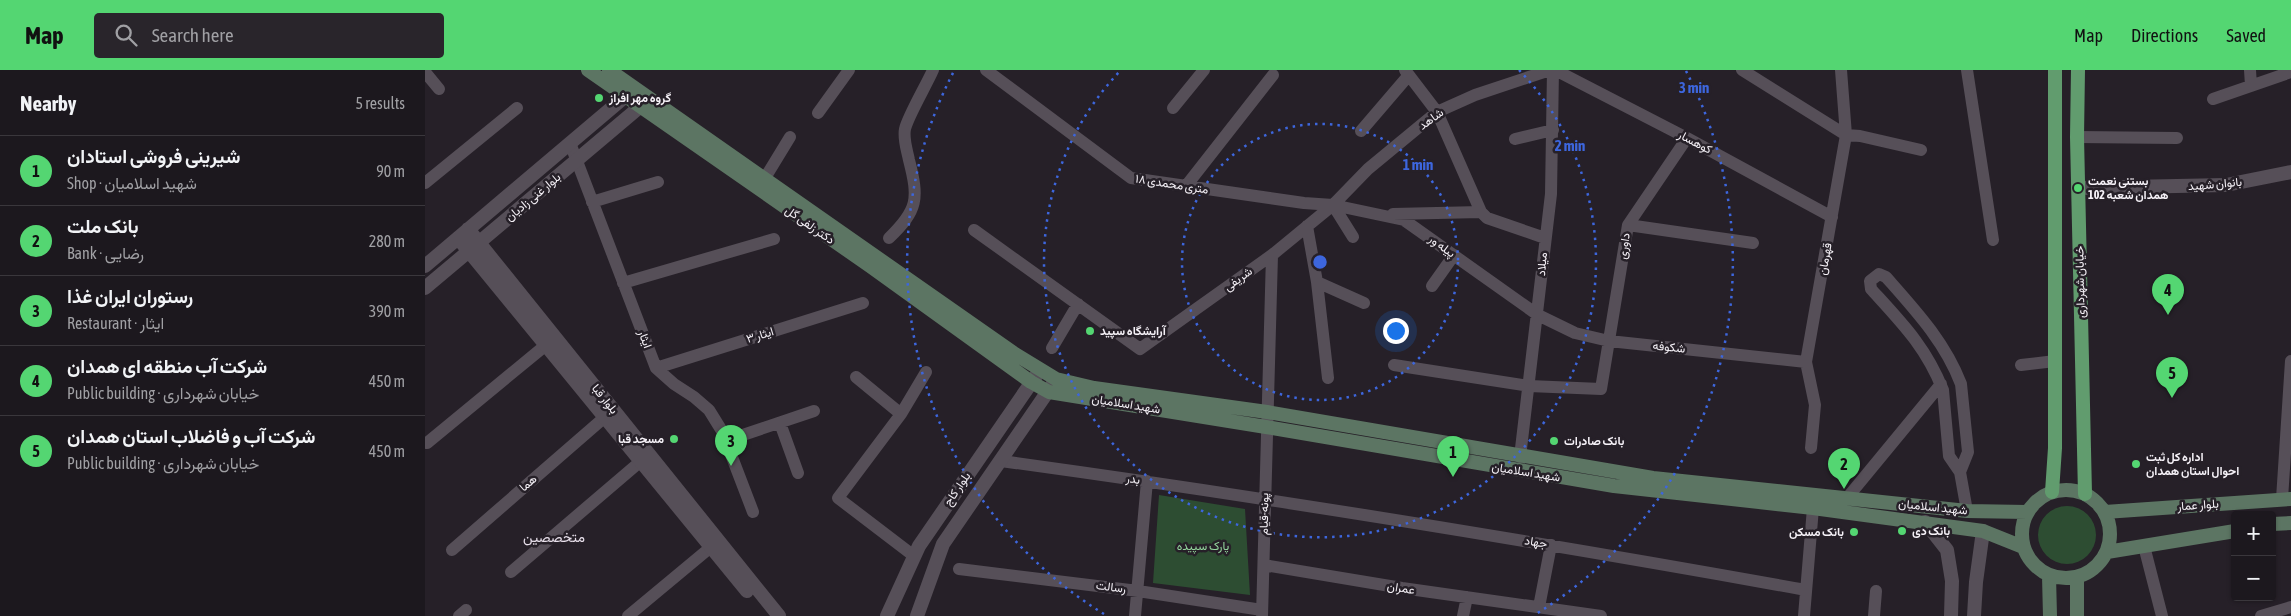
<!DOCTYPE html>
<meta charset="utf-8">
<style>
:root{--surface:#1c181e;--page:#29252b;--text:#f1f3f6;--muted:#a0a0a4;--line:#3a373c;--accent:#54d672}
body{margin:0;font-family:"Asap Condensed",Vazirmatn,sans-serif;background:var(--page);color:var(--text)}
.controls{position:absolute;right:15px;bottom:15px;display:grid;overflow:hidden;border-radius:5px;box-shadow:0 1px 4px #0004}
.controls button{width:45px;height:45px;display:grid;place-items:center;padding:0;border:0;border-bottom:1px solid var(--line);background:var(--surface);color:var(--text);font:25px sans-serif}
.you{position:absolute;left:970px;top:260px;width:18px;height:18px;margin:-12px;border:4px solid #fff;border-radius:50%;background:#1a73e8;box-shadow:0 0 0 8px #1a73e833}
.badge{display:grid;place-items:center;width:32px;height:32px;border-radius:50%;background:var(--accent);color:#111;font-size:16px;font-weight:700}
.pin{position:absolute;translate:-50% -41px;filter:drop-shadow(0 1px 2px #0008)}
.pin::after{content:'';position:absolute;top:26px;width:18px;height:15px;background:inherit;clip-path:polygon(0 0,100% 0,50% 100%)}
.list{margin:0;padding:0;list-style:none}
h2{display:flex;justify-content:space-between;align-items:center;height:65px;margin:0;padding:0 20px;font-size:21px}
h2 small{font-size:16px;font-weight:400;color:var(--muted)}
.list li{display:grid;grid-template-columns:32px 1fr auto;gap:15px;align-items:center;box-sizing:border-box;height:70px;padding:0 20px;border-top:1px solid var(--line)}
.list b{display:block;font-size:19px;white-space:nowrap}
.list p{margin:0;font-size:16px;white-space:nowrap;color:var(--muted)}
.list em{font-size:16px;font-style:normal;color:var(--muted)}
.icon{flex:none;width:28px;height:28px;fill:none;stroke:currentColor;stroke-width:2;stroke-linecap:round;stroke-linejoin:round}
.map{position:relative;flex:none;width:1866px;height:546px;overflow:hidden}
header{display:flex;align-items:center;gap:30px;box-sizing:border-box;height:70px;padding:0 25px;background:var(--accent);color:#111}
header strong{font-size:24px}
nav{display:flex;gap:28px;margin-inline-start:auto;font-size:18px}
.search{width:350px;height:45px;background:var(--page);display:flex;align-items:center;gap:12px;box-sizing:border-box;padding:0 18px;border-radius:5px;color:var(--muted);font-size:19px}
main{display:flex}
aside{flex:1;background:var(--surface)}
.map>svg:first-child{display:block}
.green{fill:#2d4d32}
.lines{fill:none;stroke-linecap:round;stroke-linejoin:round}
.minor{stroke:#564f58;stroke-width:12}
.tertiary{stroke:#564f58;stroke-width:14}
.secondary{stroke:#5c7563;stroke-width:14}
.primary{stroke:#619c6e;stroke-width:14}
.ring{fill:none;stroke:#3d66dd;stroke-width:2.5;stroke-dasharray:2.5 5}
.poi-dot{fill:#54d672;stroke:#262028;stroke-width:2}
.labels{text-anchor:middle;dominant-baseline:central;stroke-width:5;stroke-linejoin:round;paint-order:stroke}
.poi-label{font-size:12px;font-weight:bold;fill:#f5f1f7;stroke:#262028;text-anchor:start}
.street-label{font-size:12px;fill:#f5f1f7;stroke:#262028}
.park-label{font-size:12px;fill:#94d69d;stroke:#262028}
.neighbourhood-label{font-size:14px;fill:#e8e0eb;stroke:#262028}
.centre{fill:#3d66dd;stroke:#262028;stroke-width:2.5}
.ring-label{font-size:15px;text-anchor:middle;font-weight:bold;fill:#3d66dd;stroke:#262028;stroke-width:5;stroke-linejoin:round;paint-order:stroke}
</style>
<header>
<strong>Map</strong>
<div class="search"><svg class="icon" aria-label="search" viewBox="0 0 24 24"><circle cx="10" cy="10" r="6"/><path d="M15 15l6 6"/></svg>Search here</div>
<nav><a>Map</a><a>Directions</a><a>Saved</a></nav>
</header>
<main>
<aside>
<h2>Nearby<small>5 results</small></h2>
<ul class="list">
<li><span class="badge">1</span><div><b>شیرینی فروشی استادان</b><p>Shop · شهید اسلامیان</p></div><em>90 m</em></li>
<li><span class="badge">2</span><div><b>بانک ملت</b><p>Bank · رضایی</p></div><em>280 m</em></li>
<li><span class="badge">3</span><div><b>رستوران ایران غذا</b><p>Restaurant · ایثار</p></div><em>390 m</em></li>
<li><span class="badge">4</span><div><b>شرکت آب منطقه ای همدان</b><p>Public building · خیابان شهرداری</p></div><em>450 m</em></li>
<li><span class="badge">5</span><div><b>شرکت آب و فاضلاب استان همدان</b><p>Public building · خیابان شهرداری</p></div><em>450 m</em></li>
</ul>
</aside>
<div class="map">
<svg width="1866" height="546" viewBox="0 0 1866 546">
<rect width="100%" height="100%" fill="#262028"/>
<path class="green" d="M734,425L820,439L825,525L728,513Z
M1613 465a29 29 0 1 1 58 0a29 29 0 1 1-58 0Z"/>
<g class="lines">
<path class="minor" d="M561,0L706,108L879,133L908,135L979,150L1113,245L1150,263L1184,271L1381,292
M980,0L1012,42L1056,142L1062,148L1120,168
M1130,0L1262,68L1407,147
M1317,0L1421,65L1435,66L1496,80
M1542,0L1568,170
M1825,0L1826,16
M0,2L14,19
M1788,29L1866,2
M748,38L779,0
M393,43L424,0
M936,61L984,5
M1652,67L1752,68
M1090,69L1128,60
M145,73L231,298L249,314L269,327L284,340L297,361L328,442
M340,108L365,67
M0,113L92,38
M761,116L848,5
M167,132L233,112
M908,135L928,167
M968,144L1056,142
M1203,155L1328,173
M882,156L892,212L903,308
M549,160L715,279L847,185L908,135L943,99L1012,42L1050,25L1125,0
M464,168C493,140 494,129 484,90C482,80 478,69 480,59C483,46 502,14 508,0
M1454,204L1461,207C1491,241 1520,272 1536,314L1543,382L1535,402L1524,386L1518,320C1501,277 1477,253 1446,219L1445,211Z
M892,212L939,233
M198,213L349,169
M1007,216L1029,185
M627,278L653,234
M969,295L1104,316L1176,319L1203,155L1262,68
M1596,295L1630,291
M231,298L438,233
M431,307L476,344
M355,353L373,403
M300,371L389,341
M2,373L121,275
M1386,378L1390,335L1381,292L1421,65L1416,0
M1095,387L1126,124L1128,0
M576,391C846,428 1114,472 1381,520
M1535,402L1542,441
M1422,428L1516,314
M1857,429L1866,291
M1719,476L1737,546
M27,480L180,347
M489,486L413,428L476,344L501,302
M839,495L977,518L1176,546
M534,499L713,521L837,540
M86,502L216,391
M1114,537L1126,475
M34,546L41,540
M203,546L286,477
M710,546L722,411
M837,546L847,185
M1038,546L1042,527
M1379,546L1388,438
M1449,546L1451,521
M1836,546L1866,537"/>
<path class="tertiary" d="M1653,118L1801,115L1866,102
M43,159L354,546
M33,168L322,521
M0,196L209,19
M0,218L223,30
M1500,452L1522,480L1527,511L1526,546
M462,546L494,476L615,300
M492,546L518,474L630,311
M1549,546L1551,512L1558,461"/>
<path class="secondary" d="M163,0L445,196L606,312L624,322L841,357L1189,416L1388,438L1558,461L1598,477
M184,0L590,284L631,309L669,318L842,342L1228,408L1542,441L1602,442
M1597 464a44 44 0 1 1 88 0a44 44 0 1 1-88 0Z
M1680,442L1866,429
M1847,454L1866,453
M1682,482L1810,461
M1624,506L1625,546
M1652,508V546"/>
<path class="primary" d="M1653,0L1652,67L1660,424
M1627,422L1630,378V0"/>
</g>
<g class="ring">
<circle cx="895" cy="192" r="138"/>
<path d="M1094 0A276 276 0 1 1 696 0"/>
<path d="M679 544A413 413 0 0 1 529 1M1261 1A413 413 0 0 1 1111 544"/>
</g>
<g class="poi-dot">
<circle cx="174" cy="28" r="5"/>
<circle cx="1653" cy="118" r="5"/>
<circle cx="665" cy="261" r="5"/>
<circle cx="249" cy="369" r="5"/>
<circle cx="1129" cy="371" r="5"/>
<circle cx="1711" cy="394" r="5"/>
<circle cx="1477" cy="461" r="5"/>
<circle cx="1429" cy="462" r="5"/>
</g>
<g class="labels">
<g class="poi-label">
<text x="184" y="28">گروه مهر افراز</text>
<text x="1663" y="111">بستنی نعمت<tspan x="1663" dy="14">همدان شعبه 102</tspan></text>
<text x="675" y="261">آرایشگاه سپید</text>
<text x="239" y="369" text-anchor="end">مسجد قبا</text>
<text x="1139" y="371">بانک صادرات</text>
<text x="1721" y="387">اداره کل ثبت<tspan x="1721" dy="14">احوال استان همدان</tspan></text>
<text x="1487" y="461">بانک دی</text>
<text x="1419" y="462" text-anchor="end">بانک مسکن</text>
</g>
<g class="street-label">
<text transform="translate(1006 49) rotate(-36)">شاهد</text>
<text transform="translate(1270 72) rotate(28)">کوهسار</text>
<text transform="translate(747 114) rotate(9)">۱۸ متری محمدی</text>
<text transform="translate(1790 114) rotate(-5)">بانوان شهید</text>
<text transform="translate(108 127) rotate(-40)">بلوار غنی زادیان</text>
<text transform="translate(385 155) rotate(35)">دکتر زلفی گل</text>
<text transform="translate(1017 176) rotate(36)">پیله ور</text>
<text transform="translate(1199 176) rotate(-81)">داوری</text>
<text transform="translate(1400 189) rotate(-80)">قهرمان</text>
<text transform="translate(1117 194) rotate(-85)">میلاد</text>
<text transform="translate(813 209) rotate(-36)">شریفی</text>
<text transform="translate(1655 212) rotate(-91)">خیابان شهرداری</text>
<text transform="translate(335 265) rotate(-17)">ایثار ۳</text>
<text transform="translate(220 269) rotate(69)">ایثار</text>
<text transform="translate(1244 277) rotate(6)">شکوفه</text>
<text transform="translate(180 329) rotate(51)">بلوار قبا</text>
<text transform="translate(701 334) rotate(9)">شهید اسلامیان</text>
<text transform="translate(1101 402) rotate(9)">شهید اسلامیان</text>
<text transform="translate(708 409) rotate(8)">بدر</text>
<text transform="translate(103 413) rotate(-41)">هما</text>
<text transform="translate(532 419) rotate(-56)">بلوار کاج</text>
<text transform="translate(1773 435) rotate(-4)">بلوار عمار</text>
<text transform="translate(1508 437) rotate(6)">شهید اسلامیان</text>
<text transform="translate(839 444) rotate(-89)">پونه-قیام</text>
<text transform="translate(1111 472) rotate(9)">جهاد</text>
<text transform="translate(686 517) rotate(7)">رسالت</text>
<text transform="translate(976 518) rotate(9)">عمران</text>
</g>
<g class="park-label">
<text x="778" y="476">پارک سپیده</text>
</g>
<g class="neighbourhood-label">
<text x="129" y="467">متخصصین</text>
</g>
</g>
<circle cx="895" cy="192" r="8" class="centre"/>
<g class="ring-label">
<text x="1269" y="23">3 min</text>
<text x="1145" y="81">2 min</text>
<text x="993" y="100">1 min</text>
</g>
</svg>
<div class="controls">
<button>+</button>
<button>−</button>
</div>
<div class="you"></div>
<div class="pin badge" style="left:1028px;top:407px">1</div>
<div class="pin badge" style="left:1419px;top:419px">2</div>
<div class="pin badge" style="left:306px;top:396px">3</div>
<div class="pin badge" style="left:1743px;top:245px">4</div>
<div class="pin badge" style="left:1747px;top:328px">5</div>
</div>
</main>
